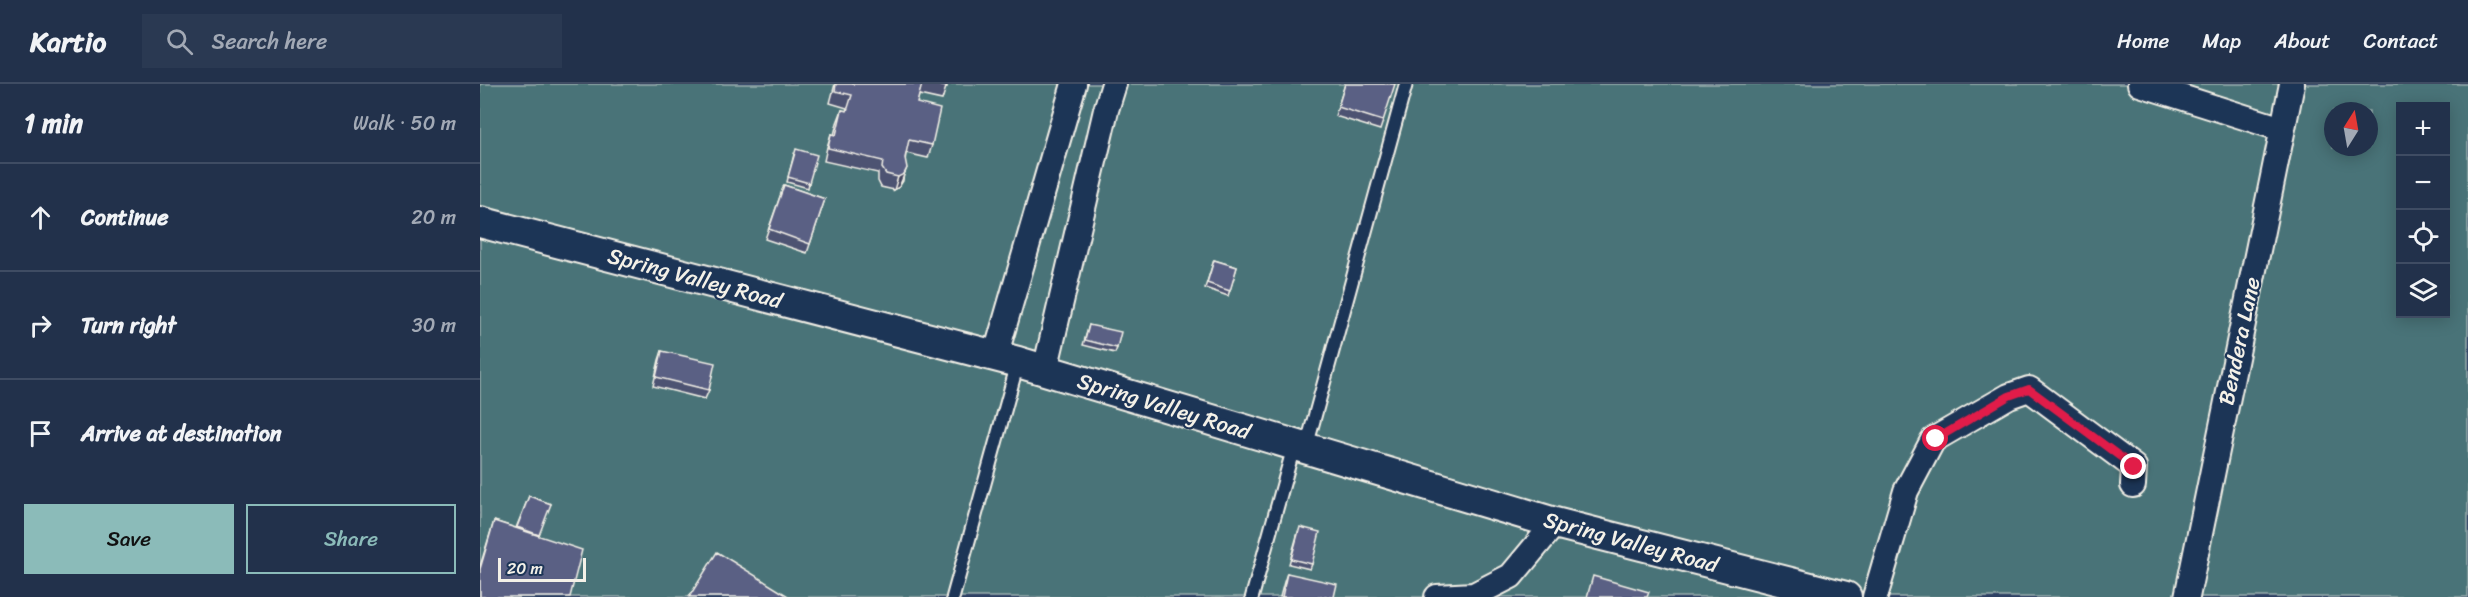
<!DOCTYPE html>
<meta charset="utf-8">
<style>
:root{--surface:#22314b;--page:#2a3952;--text:#f1f3f6;--muted:#a2a9b5;--line:#3f4c63;--accent:#8bbbb9}
body{margin:0;font-family:Sriracha,sans-serif;background:var(--page);color:var(--text)}
.controls{position:absolute;right:18px;top:18px;display:grid;overflow:hidden;border-radius:0px;box-shadow:0 3px 15px #0003}
.controls button{width:54px;height:54px;display:grid;place-items:center;padding:0;border:0;border-bottom:2px solid var(--line);background:var(--surface);color:var(--text);font:30px sans-serif}
.compass{position:absolute;left:1844px;top:18px;width:54px;height:54px;border-radius:50%;background:var(--surface);box-shadow:0 3px 15px #0003;rotate:11deg}
.scale{position:absolute;left:18px;bottom:15px;width:88px;box-sizing:border-box;padding-left:6px;border:3px solid #f4f1e8;border-top:0;font-size:16px;line-height:21px;white-space:nowrap;color:#f4f1e8;-webkit-text-stroke:4px #1d3557;paint-order:stroke}
.stop{position:absolute;width:18px;height:18px;margin:-14px;border:4px solid #e11d48;border-radius:50%;background:#fff}
.stop.end{background:#e11d48;border-color:#fff;box-shadow:0 2px 6px #0008}
.list{margin:0;padding:0;list-style:none}
h2{display:flex;justify-content:space-between;align-items:center;height:78px;margin:0;padding:0 24px;font-size:26px}
h2 small{font-size:20px;font-weight:400;color:var(--muted)}
.list li{display:grid;grid-template-columns:39px 1fr auto;gap:18px;align-items:center;box-sizing:border-box;height:108px;padding:0 24px;border-top:2px solid var(--line)}
.list b{display:block;font-size:22px;white-space:nowrap}
.list em{font-size:20px;font-style:normal;color:var(--muted)}
.actions{display:flex;gap:12px;padding:18px 24px}
.actions a{flex:1;padding:14px 0;border:2px solid var(--accent);border-radius:0px;text-align:center;font-size:21px;color:var(--accent)}
.actions .main{background:var(--accent);color:#111}
.icon{flex:none;width:33px;height:33px;fill:none;stroke:currentColor;stroke-width:2;stroke-linecap:round;stroke-linejoin:round}
.map{position:relative;flex:none;width:1988px;height:513px;overflow:hidden}
header{display:flex;align-items:center;gap:36px;box-sizing:border-box;height:84px;padding:0 30px;background:var(--surface);border-bottom:2px solid var(--line)}
header strong{font-size:28px}
nav{display:flex;gap:33px;margin-inline-start:auto;font-size:21px}
.search{width:420px;height:54px;background:var(--page);display:flex;align-items:center;gap:15px;box-sizing:border-box;padding:0 21px;border-radius:0px;color:var(--muted);font-size:22px}
main{display:flex}
aside{flex:1;background:var(--surface)}
.map>svg:first-child{display:block}
.green{fill:#497378;stroke:#9eb2b0;stroke-width:1.5;fill-rule:evenodd}
.lines{fill:none;stroke-linecap:round;stroke-linejoin:round}
.service-casing{stroke:#f4f1e8;stroke-width:16}
.minor-casing{stroke:#f4f1e8;stroke-width:28}
.tertiary-casing{stroke:#f4f1e8;stroke-width:34}
.service{stroke:#1d3557;stroke-width:12}
.minor{stroke:#1d3557;stroke-width:24}
.tertiary{stroke:#1d3557;stroke-width:30}
.wall{fill:#4d5372;stroke:#f4f1e8;stroke-width:1.5}
.shaded-wall{fill:#3f435c;stroke:#f4f1e8;stroke-width:1.5}
.building{fill:#5a6084;stroke:#f4f1e8;stroke-width:1.5}
.route{stroke:#e11d48;stroke-width:8}
.labels{text-anchor:middle;dominant-baseline:central;stroke-width:4.5;stroke-linejoin:round;paint-order:stroke}
.street-label{font-size:22px;fill:#f4f1e8;stroke:#1d3557}
</style>
<header>
<strong>Kartio</strong>
<div class="search"><svg class="icon" aria-label="search" viewBox="0 0 24 24"><circle cx="10" cy="10" r="6"/><path d="M15 15l6 6"/></svg>Search here</div>
<nav><a>Home</a><a>Map</a><a>About</a><a>Contact</a></nav>
</header>
<main>
<aside>
<h2>1 min<small>Walk · 50 m</small></h2>
<ul class="list">
<li><svg class="icon" aria-label="ahead" viewBox="0 0 24 24"><path d="M12 20V5M6 11l6-6 6 6"/></svg><div><b>Continue</b></div><em>20 m</em></li>
<li><svg class="icon" aria-label="right" viewBox="0 0 24 24"><path d="M7 20v-9h11M14 6l5 5-5 5"/></svg><div><b>Turn right</b></div><em>30 m</em></li>
<li><svg class="icon" aria-label="arrive" viewBox="0 0 24 24"><path d="M6 21V4h12l-3 4 3 4H6"/></svg><div><b>Arrive at destination</b></div></li>
</ul>
<div class="actions"><a class="main">Save</a><a>Share</a></div>
</aside>
<div class="map">
<svg width="1988" height="513" viewBox="0 0 1988 513">
<rect width="100%" height="100%" fill="#2e4164"/>
<filter id="ink" filterUnits="userSpaceOnUse"><feTurbulence type="fractalNoise" baseFrequency=".0167" numOctaves="2"/><feDisplacementMap in="SourceGraphic" scale="12" xChannelSelector="R" yChannelSelector="G"/><feConvolveMatrix kernelMatrix="1 2 1 2 8 2 1 2 1" color-interpolation-filters="sRGB"/></filter>
<g filter="url(#ink)">
<path class="green" d="M0,0H1988V513H0ZM1920,22H1966V230H1920ZM1853,27H1889V63H1853Z"/>
<g class="lines">
<g class="service-casing">
<path id="service" d="M826,364L926,0
M473,513L538,278
M772,513L814,362"/>
</g>
<g class="minor-casing">
<path id="minor" d="M1660,0L1802,45
M515,273L594,0
M565,286L626,26L634,0
M957,513L994,511L1031,492L1075,439
M1395,513L1426,407L1453,356L1529,312L1549,305L1654,383L1653,401
M1707,513L1812,0"/>
</g>
<g class="tertiary-casing">
<path id="tertiary" d="M0,138L538,278L1075,439L1366,513"/>
</g>
<use href="#service" class="service"/>
<use href="#minor" class="minor"/>
<use href="#tertiary" class="tertiary"/>
</g>
<path class="wall" d="M355,0H467L462,16L439,11L437,19L452,61L448,74L426,69L423,97L419,103L414,106L401,103L398,97V89L344,77L347,63L351,50L354,51L357,39L362,26L366,27L367,24L350,19Z
M865,0L903,37L900,46L855,32Z
M314,70L329,99L328,104L307,98Z
M304,101L345,115L327,169L285,155Z
M734,176L757,183L748,212L725,204Z
M609,241L637,264L635,269L603,261Z
M182,267L229,306L225,315L173,302L179,276Z
M49,412L71,420L0,513V482L14,437L36,444Z
M818,448L832,480L830,485L809,480Z
M807,489L854,513H800L804,498Z"/>
<path class="shaded-wall" d="M427,84L419,103L414,106L418,93Z"/>
<path class="building" d="M356,0H442L437,19L460,25L452,61L429,56L425,74L427,84L424,90L418,93L406,90L402,84L403,77L348,64L351,50L356,51L362,26L367,27L372,11L355,7Z
M453,0H467V3Z
M865,0H915L903,37L858,23Z
M316,65L337,71L329,99L308,93Z
M304,101L345,115L330,160L289,145Z
M734,176L757,183L750,207L727,199Z
M609,241L641,248L637,264L605,256Z
M182,267L235,279L229,306L176,293Z
M49,412L71,420L59,451L37,443Z
M14,437L102,466L90,513H0V485Z
M820,443L840,448L832,480L811,475Z
M237,468L308,512L307,513H209Z
M807,489L857,500L854,513H802Z
M1113,492L1169,508L1167,513H1107Z"/>
</g>
<g class="lines" filter="url(#ink)">
<path class="route" d="M1456,355L1529,312L1549,305L1654,383"/>
</g>
<g class="labels">
<g class="street-label">
<text transform="translate(215 194) rotate(15)">Spring Valley Road</text>
<text transform="translate(1759 257) rotate(-78)">Bendera Lane</text>
<text transform="translate(684 322) rotate(17)">Spring Valley Road</text>
<text transform="translate(1151 458) rotate(15)">Spring Valley Road</text>
</g>
</g>
</svg>
<div class="controls">
<button>+</button>
<button>−</button>
<button><svg class="icon" aria-label="locate" viewBox="0 0 24 24"><circle cx="12" cy="12" r="6"/><path d="M12 2v4M12 18v4M2 12h4M18 12h4"/></svg></button>
<button><svg class="icon" aria-label="layers" viewBox="0 0 24 24"><path d="M12 4l9 5-9 5-9-5zM3 14l9 5 9-5"/></svg></button>
</div>
<svg class="compass" viewBox="-18 -18 36 36"><path d="M0-13l5 13h-10z" fill="#e53935"/><path d="M0 13l5-13h-10z" fill="#a2a9b5"/></svg>
<div class="scale">20 m</div>
<div class="stop" style="left:1456px;top:355px"></div>
<div class="stop end" style="left:1654px;top:383px"></div>
</div>
</main>
